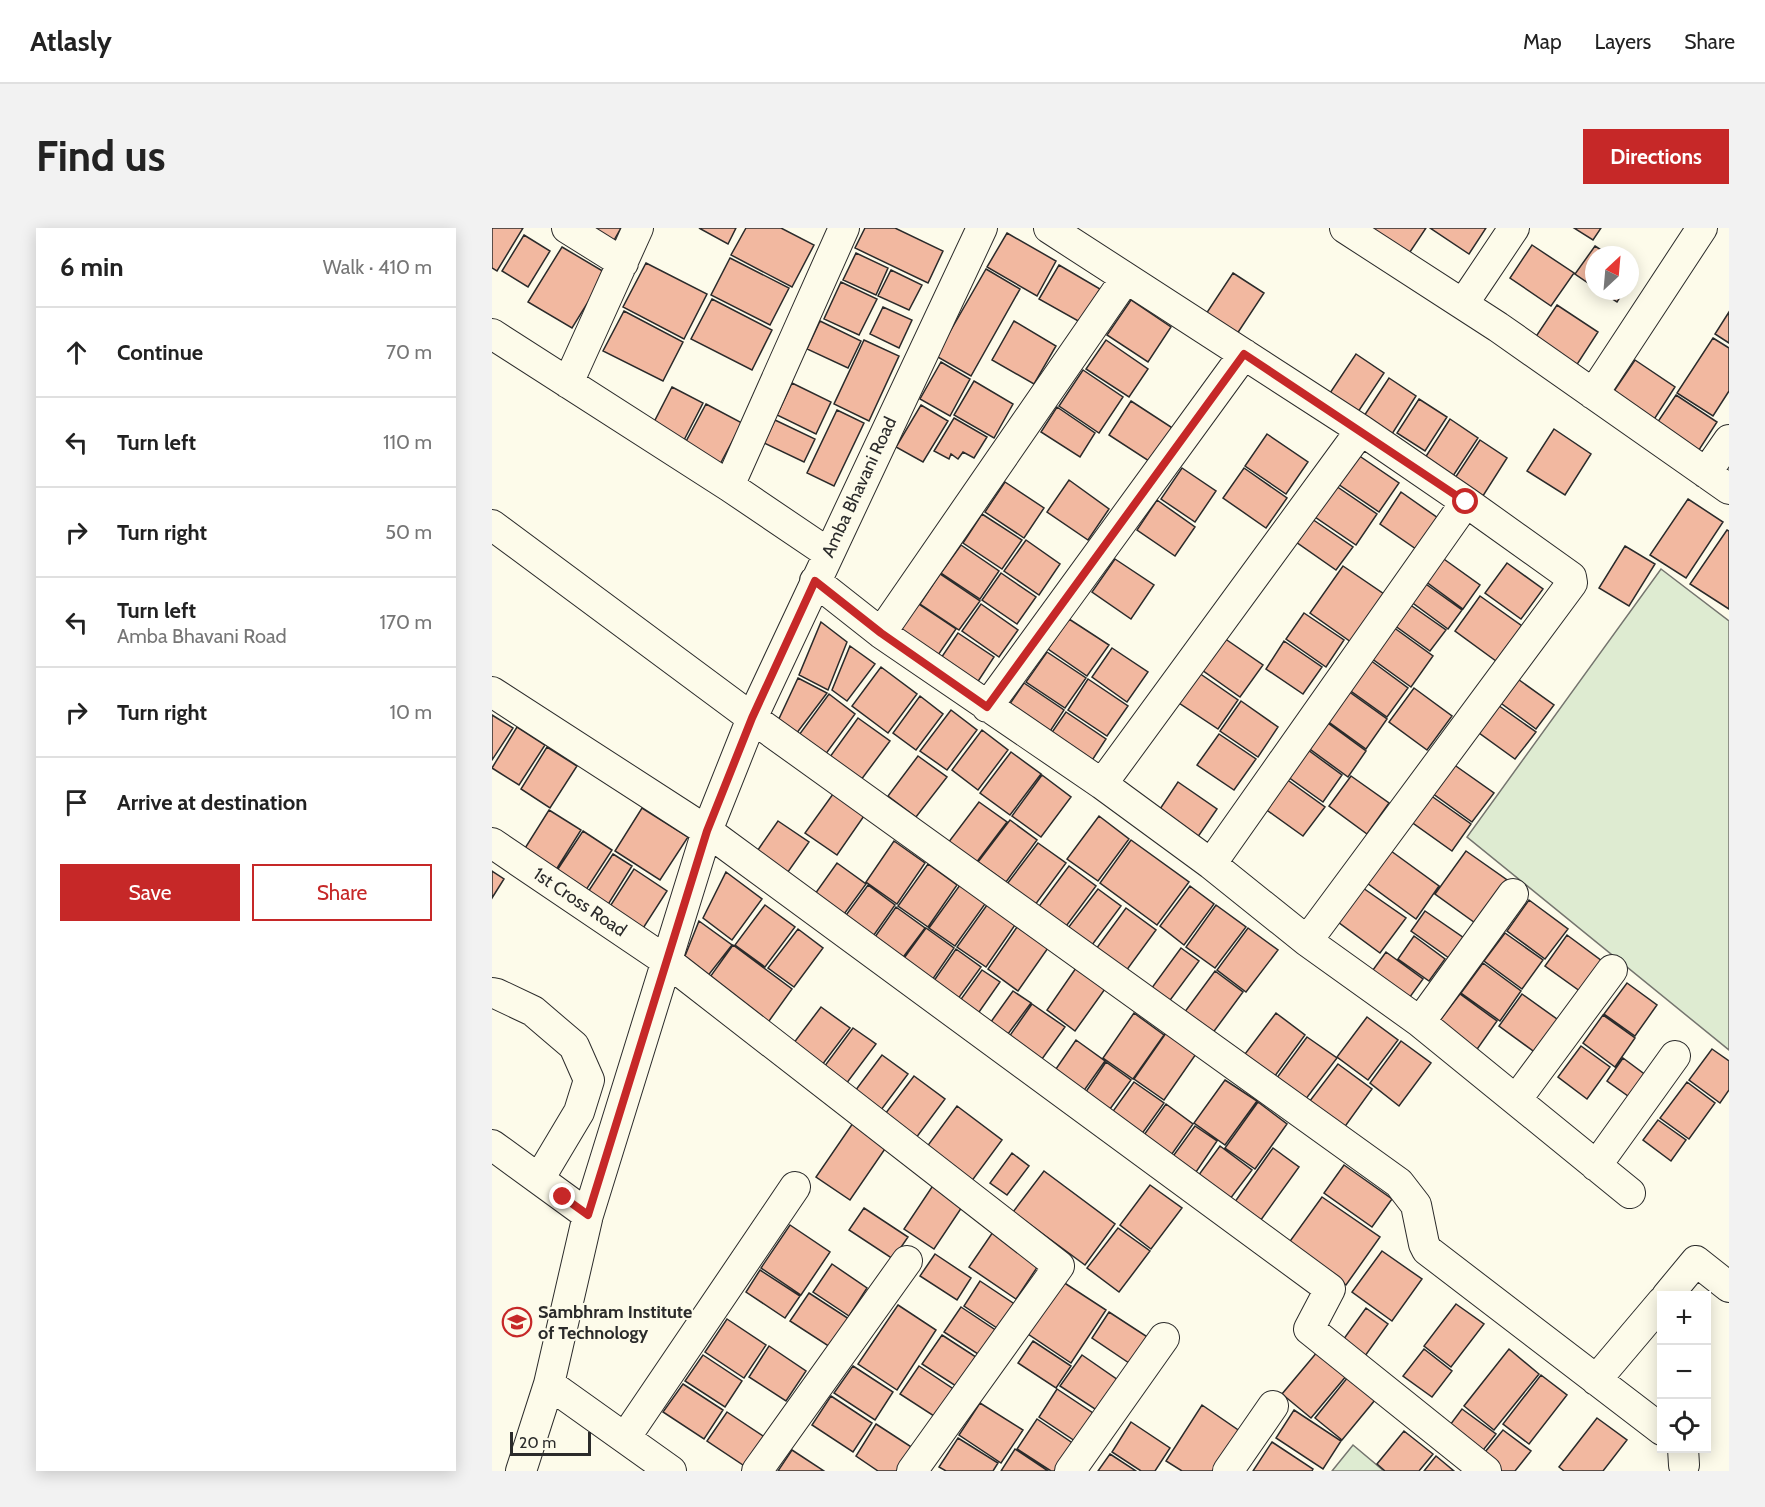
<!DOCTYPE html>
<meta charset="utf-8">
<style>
:root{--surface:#fff;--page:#f2f2f2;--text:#222;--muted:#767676;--line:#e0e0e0;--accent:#c62828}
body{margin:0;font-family:Cabin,sans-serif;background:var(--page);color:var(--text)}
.controls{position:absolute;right:18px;bottom:18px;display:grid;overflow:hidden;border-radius:0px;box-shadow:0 3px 15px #0003}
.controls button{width:54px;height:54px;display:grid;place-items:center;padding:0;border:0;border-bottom:2px solid var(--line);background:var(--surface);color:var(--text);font:30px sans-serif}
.compass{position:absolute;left:1093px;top:18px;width:54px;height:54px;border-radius:50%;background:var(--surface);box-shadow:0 3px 15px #0003;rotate:26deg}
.scale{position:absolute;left:18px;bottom:15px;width:81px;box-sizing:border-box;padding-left:6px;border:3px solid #2b2b2b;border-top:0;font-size:16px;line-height:21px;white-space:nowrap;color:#2b2b2b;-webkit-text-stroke:4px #fdfbea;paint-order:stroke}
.stop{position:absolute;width:18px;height:18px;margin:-14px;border:4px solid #c62828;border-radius:50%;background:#fff}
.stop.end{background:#c62828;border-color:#fff;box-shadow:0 2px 6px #0008}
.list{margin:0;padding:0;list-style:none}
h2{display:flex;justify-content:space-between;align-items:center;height:78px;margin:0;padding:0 24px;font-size:26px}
h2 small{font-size:20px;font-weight:400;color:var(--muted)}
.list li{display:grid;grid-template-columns:39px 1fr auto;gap:18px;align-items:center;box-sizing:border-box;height:90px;padding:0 24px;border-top:2px solid var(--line)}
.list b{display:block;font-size:22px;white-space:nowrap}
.list p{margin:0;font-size:20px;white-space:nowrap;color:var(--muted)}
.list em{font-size:20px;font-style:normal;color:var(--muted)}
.actions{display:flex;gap:12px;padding:18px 24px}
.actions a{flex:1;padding:14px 0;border:2px solid var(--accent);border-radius:0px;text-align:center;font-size:21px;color:var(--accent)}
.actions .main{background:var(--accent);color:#fff}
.icon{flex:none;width:33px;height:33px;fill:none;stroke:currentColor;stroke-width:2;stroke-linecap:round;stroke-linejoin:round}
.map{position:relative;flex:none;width:1237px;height:1243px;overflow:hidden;border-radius:0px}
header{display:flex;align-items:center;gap:36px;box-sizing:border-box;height:84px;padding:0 30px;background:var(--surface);border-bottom:2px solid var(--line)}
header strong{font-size:28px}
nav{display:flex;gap:33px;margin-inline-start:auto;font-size:21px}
.intro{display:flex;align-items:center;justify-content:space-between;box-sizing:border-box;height:144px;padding:0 36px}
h1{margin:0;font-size:42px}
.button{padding:15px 27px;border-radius:0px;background:var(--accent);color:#fff;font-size:21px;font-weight:700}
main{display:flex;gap:36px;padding:0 36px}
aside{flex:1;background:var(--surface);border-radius:0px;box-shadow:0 3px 15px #0003}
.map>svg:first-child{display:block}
.green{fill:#deebd1;stroke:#74746e;stroke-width:1.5}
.building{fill:#f2b8a0;stroke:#2b2b2b;stroke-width:1.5}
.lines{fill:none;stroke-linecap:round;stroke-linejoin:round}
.minor-casing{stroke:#2b2b2b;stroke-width:32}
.minor{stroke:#fdfbea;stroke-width:30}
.route{stroke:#c62828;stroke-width:8}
.labels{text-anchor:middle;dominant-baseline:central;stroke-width:4.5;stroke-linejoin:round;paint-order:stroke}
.street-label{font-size:18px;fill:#2b2b2b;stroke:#fdfbea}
.poi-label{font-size:18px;font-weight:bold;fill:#2b2b2b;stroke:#fdfbea;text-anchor:start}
</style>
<header>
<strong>Atlasly</strong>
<nav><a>Map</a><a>Layers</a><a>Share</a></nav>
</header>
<div class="intro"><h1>Find us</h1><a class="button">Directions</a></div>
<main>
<aside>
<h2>6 min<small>Walk · 410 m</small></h2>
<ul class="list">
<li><svg class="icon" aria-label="ahead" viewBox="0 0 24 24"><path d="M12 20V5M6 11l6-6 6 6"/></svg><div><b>Continue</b></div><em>70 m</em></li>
<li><svg class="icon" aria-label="left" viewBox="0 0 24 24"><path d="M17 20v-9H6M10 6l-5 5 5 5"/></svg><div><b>Turn left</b></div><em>110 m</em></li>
<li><svg class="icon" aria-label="right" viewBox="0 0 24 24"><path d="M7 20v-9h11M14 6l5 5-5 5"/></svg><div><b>Turn right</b></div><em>50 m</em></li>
<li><svg class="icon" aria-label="left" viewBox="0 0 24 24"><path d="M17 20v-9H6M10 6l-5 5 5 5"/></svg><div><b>Turn left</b><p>Amba Bhavani Road</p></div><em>170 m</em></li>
<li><svg class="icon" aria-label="right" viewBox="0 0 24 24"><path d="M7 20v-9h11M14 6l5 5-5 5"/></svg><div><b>Turn right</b></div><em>10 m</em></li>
<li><svg class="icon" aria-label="arrive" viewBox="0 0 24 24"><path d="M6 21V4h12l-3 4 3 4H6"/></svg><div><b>Arrive at destination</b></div></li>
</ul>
<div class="actions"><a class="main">Save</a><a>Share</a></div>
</aside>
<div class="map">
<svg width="1237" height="1243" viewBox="0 0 1237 1243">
<rect width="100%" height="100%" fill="#fdfbea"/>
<path class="green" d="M1169,341L1237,393V822L975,609Z
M861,1217L892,1243H840Z"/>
<path class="building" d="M0,0H31L5,43L0,40Z
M83,0H129L117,21Z
M207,0H244L236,16Z
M254,0H289L322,17L300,59L239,27Z
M373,0H403L451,23L436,55L363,20Z
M876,0H934L916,27Z
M938,0H994L977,26Z
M1082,0H1109L1101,12Z
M515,5L564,33L545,68L495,39Z
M32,7L58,23L36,59L10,43Z
M1040,17L1082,45L1059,78L1018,50Z
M1103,18L1117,27H1102V59L1083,46Z
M70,19L114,45L80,100L36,74Z
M364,25L396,40L384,67L351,52Z
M238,30L297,60L278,97L219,67Z
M154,35L215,66L192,111L131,79Z
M567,37L608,61L588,94L547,71Z
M494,41L528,61L479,148L444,128Z
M399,42L430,57L417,82L386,68Z
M741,45L772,65L743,109L712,89Z
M349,54L385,71L367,107L332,91Z
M1108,63H1132L1125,74Z
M220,71L280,102L260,142L199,111Z
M639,72L679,99L656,134L615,107Z
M1065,77L1106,104L1084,138L1043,110Z
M391,79L420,92L407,120L378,106Z
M132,83L191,114L171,153L111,123Z
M1237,84V115L1223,106Z
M328,93L369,113L356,140L315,121Z
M522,93L564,118L542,156L500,132Z
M1221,110L1237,120V163L1221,188L1185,165Z
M372,112L407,128L377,193L342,176Z
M614,112L656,141L637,169L594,141Z
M864,126L892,145L866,184L838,165Z
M1143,132L1183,159L1161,193L1120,166Z
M449,134L478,151L458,188L428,171Z
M591,142L631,169L607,205L567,178Z
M897,150L924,168L900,206L872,188Z
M482,153L521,176L502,210L462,187Z
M300,155L339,174L324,206L285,187Z
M180,159L211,175L190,216L159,200Z
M1184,167L1225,194L1205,225L1163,198Z
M927,171L955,189L933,223L905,205Z
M639,173L682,201L660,235L617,207Z
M214,176L250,195L226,240L190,221Z
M429,177L456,193L431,234L404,219Z
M565,179L603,205L588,229L549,204Z
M345,182L372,195L342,258L315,245Z
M462,190L495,209L482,230L471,224L466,231L459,226L457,231L442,223Z
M958,191L986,210L959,251L931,233Z
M283,192L323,211L312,234L272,215Z
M1062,201L1099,226L1073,267L1035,243Z
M775,206L816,234L794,266L753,238Z
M988,212L1015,230L989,271L961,253Z
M866,227L907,255L887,284L846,256Z
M690,240L724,263L703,294L669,271Z
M752,240L795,270L774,300L731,270Z
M577,252L617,281L596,312L555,284Z
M513,254L552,280L532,310L493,284Z
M844,258L885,286L864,317L823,289Z
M909,264L946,290L924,321L888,296Z
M1196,271L1231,294L1194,350L1158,327Z
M665,272L703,299L683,328L645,302Z
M490,286L530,312L510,341L471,315Z
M820,291L861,319L844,342L804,314Z
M1235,302L1237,303V381L1198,356Z
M534,312L568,336L547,367L512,343Z
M469,317L507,343L488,371L449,345Z
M1133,318L1163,336L1137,378L1107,360Z
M949,329L988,357L971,381L933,353Z
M623,331L662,357L639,391L600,364Z
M1015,335L1051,361L1029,391L993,365Z
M851,338L892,366L859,414L818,385Z
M509,345L544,369L525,396L490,372Z
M448,346L488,373L467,402L428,376Z
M931,354L970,382L956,401L918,373Z
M988,368L1030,398L1004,433L963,403Z
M422,373L464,401L444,430L403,402Z
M489,376L526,402L507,429L470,403Z
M917,376L954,402L938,423L902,397Z
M812,385L852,412L834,439L794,411Z
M577,391L617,417L595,448L556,421Z
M329,394L355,414L336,462L307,447Z
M901,399L941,428L919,459L879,430Z
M466,405L502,429L483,458L447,433Z
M732,410L771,437L748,469L710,442Z
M792,413L830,439L811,466L774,441Z
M358,418L383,436L355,473L340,462Z
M620,420L656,444L635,474L600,449Z
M555,424L594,450L573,480L534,454Z
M878,432L916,460L895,489L856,461Z
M389,439L425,466L396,505L360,478Z
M707,445L746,472L726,501L687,475Z
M1023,449L1062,477L1044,501L1006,473Z
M306,450L335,465L304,506L285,495Z
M596,451L636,478L615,508L576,482Z
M532,455L572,482L553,511L513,483Z
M922,460L960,488L935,522L897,494Z
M856,463L895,491L874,521L834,492Z
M337,466L363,486L333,527L307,507Z
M428,468L451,486L424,522L401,505Z
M749,473L786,499L766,529L728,503Z
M1003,475L1044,504L1023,531L983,502Z
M459,482L485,502L455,542L428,523Z
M574,484L614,511L595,540L554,513Z
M0,487L21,500L0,532Z
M366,490L398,513L366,556L335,533Z
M833,493L874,523L856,549L815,519Z
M25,499L53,517L27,557L0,540Z
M490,502L516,522L486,562L460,542Z
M727,506L764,531L742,562L705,537Z
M55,519L85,538L58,580L29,561Z
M812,519L850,547L831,574L792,546Z
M519,524L549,546L518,587L488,565Z
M426,528L455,549L424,589L396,568Z
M961,536L1002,565L980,594L940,565Z
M550,547L579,569L549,609L520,588Z
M790,548L833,579L811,608L769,578Z
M859,548L897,575L875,606L837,578Z
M686,554L725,581L703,613L664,587Z
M341,566L372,588L345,627L313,605Z
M938,567L979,596L960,623L918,593Z
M487,574L515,594L484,635L456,615Z
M150,580L196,609L168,652L123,623Z
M57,582L89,602L62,645L30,625Z
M607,588L637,611L606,653L575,631Z
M518,592L545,612L514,654L486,634Z
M286,593L317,614L291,651L261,629Z
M91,603L120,622L92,665L62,647Z
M639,612L697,654L665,697L608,655Z
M402,613L433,635L405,676L374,654Z
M546,615L574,635L543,677L515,656Z
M899,623L947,658L924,691L875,655Z
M974,623L1018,654L986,697L943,666Z
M121,626L140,638L112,683L92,670Z
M345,635L374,656L347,693L318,673Z
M436,636L465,657L436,699L406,678Z
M577,638L604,658L572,701L545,681Z
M142,641L175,663L148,705L115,683Z
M0,643L12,651L0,670Z
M234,644L270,671L240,712L211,690Z
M376,657L403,677L377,714L349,694Z
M468,657L493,676L463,718L437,700Z
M698,658L722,676L692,717L668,698Z
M871,660L914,690L888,725L846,694Z
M606,661L629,678L600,717L576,700Z
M1037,672L1076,701L1053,731L1015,703Z
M273,677L303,699L273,739L243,717Z
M495,677L523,697L494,739L465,719Z
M724,677L754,699L723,740L694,719Z
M404,679L433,700L406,736L378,716Z
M634,680L664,702L634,743L604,721Z
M933,683L972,710L957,730L919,703Z
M207,693L240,717L211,754L189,738Z
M525,699L556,720L526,763L496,741Z
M434,700L462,720L436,758L407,737Z
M756,700L786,722L754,764L725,742Z
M306,701L331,720L302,759L276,740Z
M1013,705L1051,732L1030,761L992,733Z
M1075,707L1114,736L1092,766L1053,738Z
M922,708L953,731L937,753L906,731Z
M241,717L300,761L272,800L213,756Z
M689,720L707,733L676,775L659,761Z
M464,721L489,739L463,775L439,757Z
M894,724L931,751L915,773L878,746Z
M991,735L1029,763L1008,793L969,765Z
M584,740L613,761L583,803L555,782Z
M490,742L508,754L485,787L467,774Z
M723,743L751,764L720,806L692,785Z
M1135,755L1165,777L1143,808L1112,786Z
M521,763L539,775L513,810L496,798Z
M968,766L1005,793L981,827L943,799Z
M1030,766L1072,796L1048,828L1007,798Z
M540,776L573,799L545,838L512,816Z
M329,779L358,800L330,837L301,816Z
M642,785L672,807L641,851L611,830Z
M784,785L813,807L780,852L750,830Z
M1111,787L1143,810L1123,839L1091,815Z
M875,789L906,812L876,852L845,829Z
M361,800L384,816L354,856L332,839Z
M674,805L704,826L672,872L642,851Z
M815,809L845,830L813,872L784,851Z
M584,812L613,833L586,871L557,851Z
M909,813L939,835L907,878L878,855Z
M1089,818L1118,839L1095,871L1066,849Z
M1220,821L1237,833V862L1228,875L1197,852Z
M390,827L416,846L389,882L363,863Z
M1131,830L1159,851L1143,873L1115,853Z
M614,834L639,852L613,888L589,871Z
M846,836L880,861L849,904L814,878Z
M422,848L453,871L421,914L390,890Z
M733,852L765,873L733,917L702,895Z
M642,854L672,875L644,914L614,893Z
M1195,854L1223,875L1197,911L1168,890Z
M766,874L795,896L763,941L733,920Z
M674,876L701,896L675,933L647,914Z
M465,878L510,912L479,954L434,920Z
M1166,892L1194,912L1179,933L1151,912Z
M361,895L395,918L358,972L324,949Z
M703,898L725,913L702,947L679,931Z
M728,918L760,942L738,971L706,948Z
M781,920L807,939L766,996L740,978Z
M520,925L537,938L515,967L498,955Z
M852,937L900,971L880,999L832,965Z
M552,943L623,996L593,1037L521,984Z
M442,956L472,976L442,1021L412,1001Z
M658,957L690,980L659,1021L628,997Z
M830,969L888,1009L854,1057L796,1016Z
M372,980L416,1009L401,1031L357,1002Z
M298,997L338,1024L309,1067L269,1040Z
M626,1000L658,1023L627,1064L595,1040Z
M503,1001L550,1032L524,1071L477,1039Z
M890,1023L930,1051L900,1093L860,1064Z
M443,1026L479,1050L465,1072L428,1048Z
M340,1036L375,1060L357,1088L321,1064Z
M268,1042L308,1068L293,1090L254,1064Z
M488,1053L524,1077L508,1102L472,1078Z
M571,1054L614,1082L579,1135L536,1106Z
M317,1065L357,1091L338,1119L298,1093Z
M964,1076L992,1096L959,1139L932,1118Z
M406,1077L444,1102L405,1162L366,1136Z
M469,1079L505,1103L489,1128L452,1104Z
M874,1080L896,1096L873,1128L851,1112Z
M617,1084L657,1110L640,1137L600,1110Z
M235,1091L274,1117L252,1150L213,1124Z
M450,1107L487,1131L467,1160L430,1136Z
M541,1113L579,1138L564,1160L526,1135Z
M277,1118L314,1143L294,1173L257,1149Z
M932,1121L960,1143L940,1169L911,1148Z
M1017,1121L1047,1146L1002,1202L972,1178Z
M826,1123L855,1147L819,1190L790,1166Z
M211,1127L250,1153L233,1179L193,1153Z
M590,1127L626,1152L606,1183L568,1158Z
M361,1138L401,1164L383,1192L342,1165Z
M427,1138L463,1162L445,1190L408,1166Z
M1049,1147L1075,1167L1037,1216L1011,1196Z
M856,1149L883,1172L850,1212L823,1190Z
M191,1156L231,1182L212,1211L171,1184Z
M565,1161L604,1187L586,1215L547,1189Z
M339,1168L380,1195L361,1224L320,1197Z
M488,1175L531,1202L509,1235L467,1207Z
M710,1177L752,1206L727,1243H690L674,1233Z
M970,1181L1004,1206L988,1226L955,1201Z
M802,1182L849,1213L831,1241L784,1210Z
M235,1184L274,1210L254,1239L215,1213Z
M1105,1190L1135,1212L1111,1243H1072L1067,1239Z
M545,1191L585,1218L568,1243H559L525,1221Z
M639,1194L678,1220L663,1243H649L620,1224Z
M384,1196L424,1222L410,1243H386L364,1228Z
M1011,1202L1039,1223L1023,1243H1007L989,1229Z
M912,1203L941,1226L927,1243H893L885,1236Z
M466,1210L506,1235L501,1243H454L447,1239Z
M780,1214L821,1241L820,1243H761Z
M523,1221L556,1243H509Z
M300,1222L332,1243H286Z
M618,1226L644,1243H606Z
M944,1228L962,1243H932Z"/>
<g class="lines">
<g class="minor-casing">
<path id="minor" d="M75,0L131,35
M557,0L869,202L974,274L1079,349L1080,355L815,713
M853,0L1006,99L1237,261
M971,76L1022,0
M0,106L237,258L336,325
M76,155L146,0
M1101,166L1210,0
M1214,245L1237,212
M237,258L352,0
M0,297L260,490L907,955L924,977L932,1016L935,1022L1170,1202
M323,353L389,405L610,556L719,636L815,713L928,794L1138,965
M389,405L634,50
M0,464L215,603L838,1061L817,1101L994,1243
M495,479L752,126
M610,556L869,202
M0,615L176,734L567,1038L420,1243
M719,636L974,274
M0,765L5,766L41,783L82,818L97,852L87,884L47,951
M928,794L1021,666
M1024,872L1120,742
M0,917L96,987
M1104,938L1183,828
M1175,1068L1204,1033L1237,1059
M1104,1152L1170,1074
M57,1156L179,1243
M133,1210L303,959
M1191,1220L1192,1237
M29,1243L57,1156L96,987L215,603L260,490L490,0
M265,1243L415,1033
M578,1243L672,1110
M736,1243L781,1178"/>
</g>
<use href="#minor" class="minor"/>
</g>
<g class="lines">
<path class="route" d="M71,969L96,987L215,603L260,490L323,353L389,405L495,479L752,126L974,274"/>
</g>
<defs>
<g id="university-ring" transform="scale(1.5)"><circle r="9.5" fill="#fdfbea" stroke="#c62828" stroke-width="1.5"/><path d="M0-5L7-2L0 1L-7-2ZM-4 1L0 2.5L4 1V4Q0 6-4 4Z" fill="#c62828"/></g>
</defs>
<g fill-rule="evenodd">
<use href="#university-ring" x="25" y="1094"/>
</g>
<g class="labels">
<g class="street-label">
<text transform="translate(367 259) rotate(-65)">Amba Bhavani Road</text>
<text transform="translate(88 674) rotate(34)">1st Cross Road</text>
</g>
<g class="poi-label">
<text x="46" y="1084">Sambhram Institute<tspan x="46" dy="21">of Technology</tspan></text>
</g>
</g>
</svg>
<div class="controls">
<button>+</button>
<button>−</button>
<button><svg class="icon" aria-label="locate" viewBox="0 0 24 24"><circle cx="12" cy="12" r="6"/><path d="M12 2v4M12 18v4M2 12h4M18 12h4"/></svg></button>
</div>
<svg class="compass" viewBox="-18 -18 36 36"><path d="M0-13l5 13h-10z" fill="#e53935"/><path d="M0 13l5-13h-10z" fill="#767676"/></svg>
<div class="scale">20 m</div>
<div class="stop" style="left:974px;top:274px"></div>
<div class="stop end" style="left:71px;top:969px"></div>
</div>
</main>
